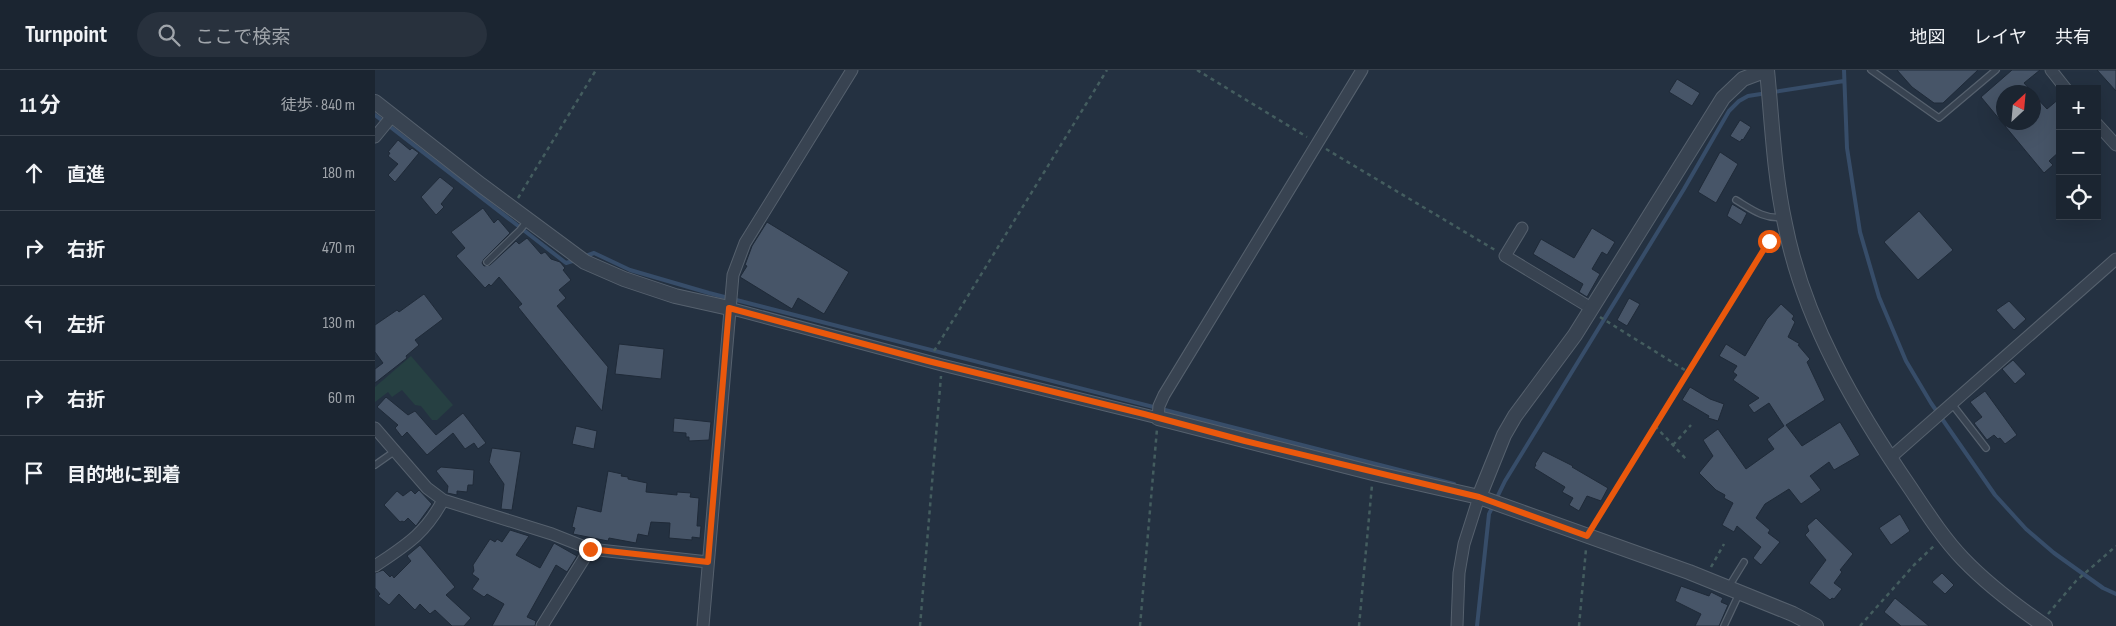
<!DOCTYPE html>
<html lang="ja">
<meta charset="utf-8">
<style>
:root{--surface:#1b2531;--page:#28313d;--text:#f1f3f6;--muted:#a0a5ab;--line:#39424d}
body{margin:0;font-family:"Sofia Sans Condensed","Noto Sans JP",sans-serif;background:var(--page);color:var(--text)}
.controls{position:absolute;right:15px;top:15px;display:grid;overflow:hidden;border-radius:0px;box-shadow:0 5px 20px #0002}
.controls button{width:45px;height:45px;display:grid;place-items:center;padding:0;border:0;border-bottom:1px solid var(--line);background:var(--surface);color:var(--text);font:25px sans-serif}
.compass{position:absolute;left:1621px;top:15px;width:45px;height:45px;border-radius:50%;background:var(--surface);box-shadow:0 5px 20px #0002;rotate:26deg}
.stop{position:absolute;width:15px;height:15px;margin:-11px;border:4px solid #ea580c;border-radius:50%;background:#fff}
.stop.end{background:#ea580c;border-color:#fff;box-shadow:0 1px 5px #0008}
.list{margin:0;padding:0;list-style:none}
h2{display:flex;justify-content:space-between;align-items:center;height:65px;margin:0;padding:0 20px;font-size:21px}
h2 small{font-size:16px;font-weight:400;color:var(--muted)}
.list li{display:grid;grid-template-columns:32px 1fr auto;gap:15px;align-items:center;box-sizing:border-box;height:75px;padding:0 20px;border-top:1px solid var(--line)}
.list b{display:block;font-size:19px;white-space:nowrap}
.list em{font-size:16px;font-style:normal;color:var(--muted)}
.icon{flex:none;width:28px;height:28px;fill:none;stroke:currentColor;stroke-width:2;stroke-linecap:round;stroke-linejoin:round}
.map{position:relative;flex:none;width:1741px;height:556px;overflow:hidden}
header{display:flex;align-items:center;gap:30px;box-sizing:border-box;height:70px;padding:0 25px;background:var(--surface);border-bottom:1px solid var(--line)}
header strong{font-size:24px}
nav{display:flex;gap:28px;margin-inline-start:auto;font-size:18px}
.search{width:350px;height:45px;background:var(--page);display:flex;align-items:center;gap:12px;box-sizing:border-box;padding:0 18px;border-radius:28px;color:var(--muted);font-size:19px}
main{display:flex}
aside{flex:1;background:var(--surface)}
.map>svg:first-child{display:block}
.green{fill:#264042}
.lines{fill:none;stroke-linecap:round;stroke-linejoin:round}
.stream{stroke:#374d69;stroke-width:4}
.building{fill:#475568;stroke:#1f2a38}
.service-casing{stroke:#56616e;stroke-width:8}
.minor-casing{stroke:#56616e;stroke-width:13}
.tertiary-casing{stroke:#56616e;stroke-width:16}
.path{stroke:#445d5f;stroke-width:2.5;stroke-dasharray:4 4;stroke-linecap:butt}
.service{stroke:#384351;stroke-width:5.5}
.minor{stroke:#384351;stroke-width:11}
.tertiary{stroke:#384351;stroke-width:14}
.route{stroke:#ea580c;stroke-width:6}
</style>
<header>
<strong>Turnpoint</strong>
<div class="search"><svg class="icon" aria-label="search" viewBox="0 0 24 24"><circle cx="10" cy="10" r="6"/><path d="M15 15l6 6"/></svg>ここで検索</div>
<nav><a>地図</a><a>レイヤ</a><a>共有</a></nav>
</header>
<main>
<aside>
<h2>11 分<small>徒歩 · 840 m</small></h2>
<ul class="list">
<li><svg class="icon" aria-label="ahead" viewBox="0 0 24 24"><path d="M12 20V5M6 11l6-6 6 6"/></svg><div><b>直進</b></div><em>180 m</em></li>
<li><svg class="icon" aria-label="right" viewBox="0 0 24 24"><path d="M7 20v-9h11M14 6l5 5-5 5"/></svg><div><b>右折</b></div><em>470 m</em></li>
<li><svg class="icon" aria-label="left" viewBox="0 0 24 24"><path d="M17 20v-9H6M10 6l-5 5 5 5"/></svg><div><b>左折</b></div><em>130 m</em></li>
<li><svg class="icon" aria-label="right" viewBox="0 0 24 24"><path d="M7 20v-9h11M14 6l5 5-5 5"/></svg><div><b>右折</b></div><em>60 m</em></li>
<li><svg class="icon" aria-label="arrive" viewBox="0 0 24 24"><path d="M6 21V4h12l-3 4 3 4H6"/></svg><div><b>目的地に到着</b></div></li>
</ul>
</aside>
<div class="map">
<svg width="1741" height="556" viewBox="0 0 1741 556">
<rect width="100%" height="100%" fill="#243141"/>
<path class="green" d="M36,286L78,335L62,350H57L46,336L40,335L27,320L17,327L13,322L0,332V317Z"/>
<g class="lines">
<path class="stream" d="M1469,0L1472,78L1485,162L1504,227L1531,291L1556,333L1620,425L1651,459L1679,483L1728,518L1741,524
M0,45L191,193L201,190
M208,187L219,183L255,200L334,223L1079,414
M1102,556L1114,444L1130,411L1309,119L1354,41L1364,31L1373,26L1469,11"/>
</g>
<path class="building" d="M1522,0H1603L1568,33H1559L1537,17Z
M1637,0H1665L1649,13L1657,22H1628V52H1658V24L1672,39L1685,28V81L1674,91L1678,95L1669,103L1606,27Z
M1722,0H1741V21Z
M1302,9L1325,23L1317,36L1294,22Z
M1365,50L1376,57L1368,70L1367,69L1365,72L1355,66Z
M23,70L35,80L37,78L44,83L20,112L13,105L23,94L13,86L15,83L13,82Z
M1345,82L1363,94L1341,133L1323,122Z
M65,107L79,118L66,134L69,137L61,145L46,127Z
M1357,134L1372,143L1366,155L1352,146Z
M108,138L119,153L123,149L135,163L109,189L107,193L109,196L115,195L141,171L144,174L152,168L166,184L170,182L176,189L185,192L190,198L188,200L196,210L184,220L191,228L182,236L233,297L227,341L143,237L147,234L124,207L116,216L114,214L110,218L81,186L90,178L76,162Z
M1544,141L1578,180L1543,210L1509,172Z
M392,152L474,202L449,244L423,228L417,239L365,207L372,196L370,195L377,176Z
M1217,158L1240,172L1232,185L1227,182L1217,199L1225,204L1212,227L1204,222L1208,214L1158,184L1166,169L1199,188Z
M49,224L68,249L40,270L44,275L31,286L32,288L0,313V299L8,293L0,282V255L22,240L24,242Z
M1254,228L1265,234L1252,256L1242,250Z
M1634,231L1651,249L1639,260L1621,240Z
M1406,234L1419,246L1417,249L1420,252L1413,267L1425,274L1423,275L1435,289L1432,292L1450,330L1411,355L1427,376L1465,352L1485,385L1459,400L1454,392L1435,406L1446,420L1426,434L1414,419L1390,434L1381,448L1395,460L1393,463L1405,472L1386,495L1378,488L1386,477L1362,456L1359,462L1347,455L1358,433L1349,428L1350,425L1341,420L1324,403L1338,386L1328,370L1343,359L1371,399L1399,379L1392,369L1409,356L1394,333L1379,343L1373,335L1384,328L1358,310L1362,305L1358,302L1362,296L1344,286L1351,274L1370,286L1392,249Z
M244,274L289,279L286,309L240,304Z
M1638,290L1651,304L1640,314L1627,299Z
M1315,317L1335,329L1349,334L1343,351L1333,348L1334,346L1307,330Z
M1610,321L1642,365L1630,374L1625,368L1623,369L1619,365L1612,370L1599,353L1607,347L1595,332Z
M11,327L33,345L40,341L61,365L88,343L111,373L103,379L99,373L90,379L78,363L52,385L32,362L27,367L20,358L23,355L2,337Z
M299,348L336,352L334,370L314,371V367H311V363L298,362Z
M201,356L222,361L219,379L197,374Z
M117,378L146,382L137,440L126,439L129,414L114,392Z
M1168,381L1198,396L1197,397L1233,418L1226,431L1212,426L1204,441L1194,435L1198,428L1187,422L1190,417L1159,398L1161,395L1160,394Z
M66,397L99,400L98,415H93L92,422L82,421V425L72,423L73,416L61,401Z
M233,401L247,404L246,406L253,407V409L272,413L271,422L302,425V422L316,423L315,427L324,428L322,456H326L325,468L317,467V470L294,468L295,453L276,452L273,466L263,464L261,473L234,468L233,471L198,464L200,458L197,457L202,436L226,442Z
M36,420L40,424L44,420L57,434L41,456L33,448L29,452L27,451L25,452L9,435L22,421L28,426Z
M1525,444L1535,461L1516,475L1504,458Z
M1441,448L1478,484L1465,500L1467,502L1459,513L1467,519L1459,529L1457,528L1455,530L1434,513L1451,490L1430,465L1434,461L1432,456Z
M135,460L154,466L141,485L165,498L179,473L202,486L192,502L181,495L152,547L161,551L160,556H117L129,534L112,524L109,527L97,519L104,509L97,504L99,501L98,495L115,469L120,472L122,469L127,472Z
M45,475L80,517L71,525L96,548L89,556H77L60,540L55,544L45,534L40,540L24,524L14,535L3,526L5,524L0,518V503L8,500L15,507L17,505L19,508L36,491L32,486Z
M1567,503L1579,515L1570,524L1557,512Z
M1306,516L1334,526L1336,522L1348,528L1346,532L1353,535L1344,556H1320L1326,544L1300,531Z
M1520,528L1554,556H1526L1509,542Z"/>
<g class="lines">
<g class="service-casing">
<path id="service" d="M1496,0L1564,48L1621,0
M1361,130C1376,139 1390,150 1408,147
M112,192L145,160L153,150
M1577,334L1611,378
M0,395L20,381
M1353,518L1369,492
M1349,556L1364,524"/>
</g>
<g class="minor-casing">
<path id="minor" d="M1676,0L1691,19
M1722,54L1741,75
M0,67L18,45
M1147,158L1130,186L1216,238
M354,238L567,295L783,348L784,336L789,325L987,0
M0,358L52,418L68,430L177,464L215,479L333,492
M1515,388L1741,189
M0,496C31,475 50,464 68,430
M167,556L215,479
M328,556L358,205L370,173L477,0
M1082,556L1084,503L1089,474L1104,427"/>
</g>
<g class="tertiary-casing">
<path id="tertiary" d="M1392,0C1397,51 1399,104 1410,154C1429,251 1481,339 1536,419C1552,443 1568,468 1588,489C1612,514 1641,536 1670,556
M0,32L106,115L210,192L249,209L300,226L354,238
M783,348L998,403L1104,427L1314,502L1418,544L1441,556
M1104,427L1129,365L1140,346L1200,265L1348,28L1368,9L1392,0"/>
</g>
<path class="path" d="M822,0L932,67
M951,79L1120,180
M143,128L221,0
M1225,247L1313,302
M559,281L732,0
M1280,356L1312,390
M1298,375L1316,355
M1219,455L1394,171L1400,165
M1336,497L1349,474
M1673,544L1701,511L1741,476
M545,556L566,306
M765,556L782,359
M984,556L997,415
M1204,556L1211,479
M1485,556L1539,495L1560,475"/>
<use href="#service" class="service"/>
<use href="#minor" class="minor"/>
<use href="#tertiary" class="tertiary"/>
</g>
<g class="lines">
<path class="route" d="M215,479L333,492L354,238L553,291L769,344L870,371L1104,427L1212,466L1394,171"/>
</g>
</svg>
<div class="controls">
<button>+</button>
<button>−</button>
<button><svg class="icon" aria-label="locate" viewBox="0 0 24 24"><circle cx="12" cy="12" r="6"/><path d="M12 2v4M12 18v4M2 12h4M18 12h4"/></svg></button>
</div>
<svg class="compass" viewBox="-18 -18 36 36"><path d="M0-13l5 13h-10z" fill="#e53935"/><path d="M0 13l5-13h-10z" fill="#a0a5ab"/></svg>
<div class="stop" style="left:1394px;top:171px"></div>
<div class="stop end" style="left:215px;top:479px"></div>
</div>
</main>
